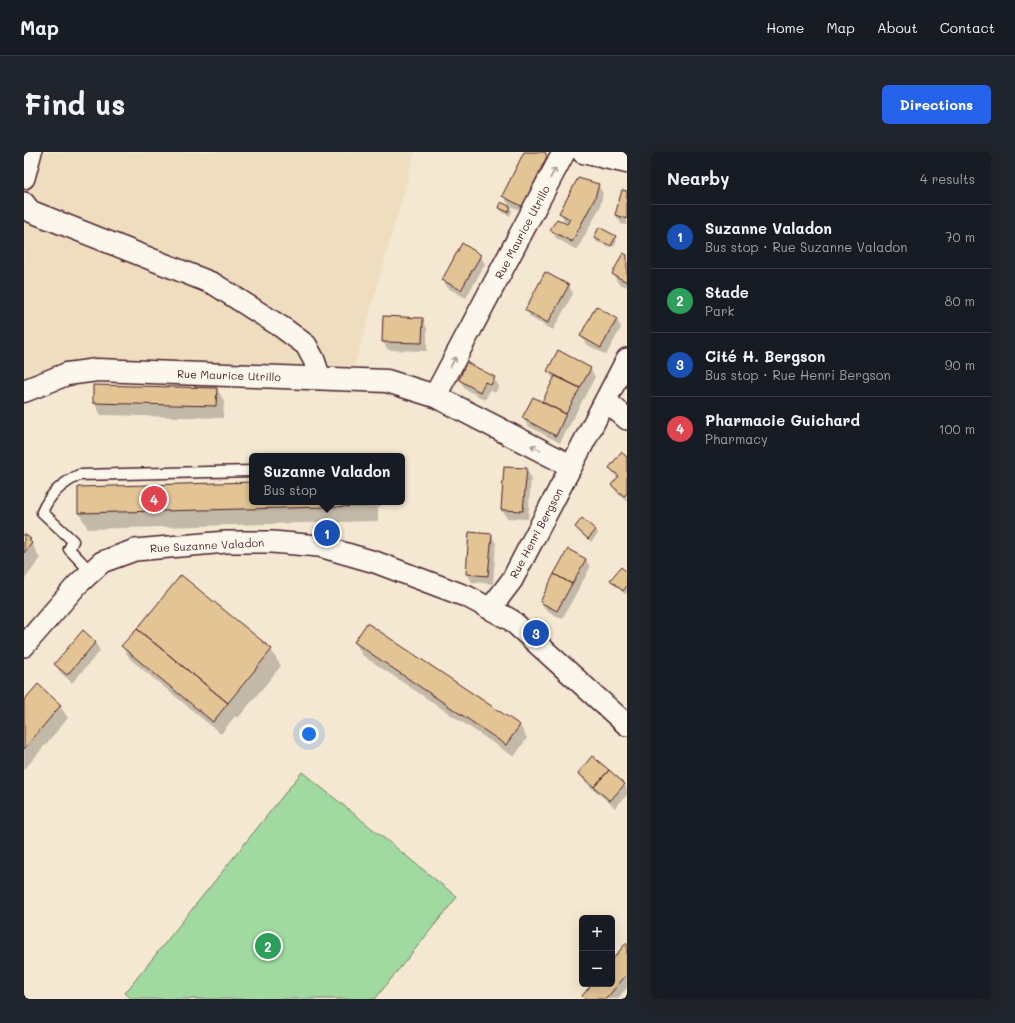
<!DOCTYPE html>
<meta charset="utf-8">
<style>
:root{--surface:#171b24;--page:#20242c;--text:#f1f3f6;--muted:#9ea1a6;--line:#363941;--accent:#2563eb}
body{margin:0;font-family:Mali,sans-serif;background:var(--page);color:var(--text)}
.controls{position:absolute;right:12px;bottom:12px;display:grid;overflow:hidden;border-radius:6px;box-shadow:0 4px 16px #0002}
.controls button{width:36px;height:36px;display:grid;place-items:center;padding:0;border:0;border-bottom:1px solid var(--line);background:var(--surface);color:var(--text);font:20px sans-serif}
.you{position:absolute;left:285px;top:582px;width:14px;height:14px;margin:-10px;border:3px solid #fff;border-radius:50%;background:#1a73e8;box-shadow:0 0 0 6px #1a73e833}
.badge{display:grid;place-items:center;width:26px;height:26px;border-radius:50%;background:var(--accent);color:#fff;font-size:13px;font-weight:700}
.pin{position:absolute;translate:-50% -50%;border:2px solid #fff;box-shadow:0 1px 4px #0006}
.popup{position:absolute;left:225px;top:301px;width:156px;height:52px;box-sizing:border-box;display:grid;place-content:center;border-radius:6px;background:var(--surface);filter:drop-shadow(0 1px 3px #0005);font-size:13px;white-space:nowrap;color:var(--muted)}
.popup b{font-size:15px;color:var(--text)}
.popup::after{content:'';position:absolute;left:50%;top:100%;margin-left:-8px;border:8px solid transparent;border-top-color:var(--surface)}
.list{margin:0;padding:0;list-style:none}
h2{display:flex;justify-content:space-between;align-items:center;height:52px;margin:0;padding:0 16px;font-size:17px}
h2 small{font-size:13px;font-weight:400;color:var(--muted)}
.list li{display:grid;grid-template-columns:26px 1fr auto;gap:12px;align-items:center;box-sizing:border-box;height:64px;padding:0 16px;border-top:1px solid var(--line)}
.list b{display:block;font-size:15px;white-space:nowrap}
.list p{margin:0;font-size:13px;white-space:nowrap;color:var(--muted)}
.list em{font-size:13px;font-style:normal;color:var(--muted)}
.map{position:relative;flex:none;width:603px;height:847px;overflow:hidden;border-radius:6px}
header{display:flex;align-items:center;gap:24px;box-sizing:border-box;height:56px;padding:0 20px;background:var(--surface);border-bottom:1px solid var(--line)}
header strong{font-size:19px}
nav{display:flex;gap:22px;margin-inline-start:auto;font-size:14px}
.intro{display:flex;align-items:center;justify-content:space-between;box-sizing:border-box;height:96px;padding:0 24px}
h1{margin:0;font-size:28px}
.button{padding:10px 18px;border-radius:6px;background:var(--accent);color:#fff;font-size:14px;font-weight:700}
main{display:flex;gap:24px;padding:0 24px}
aside{flex:1;background:var(--surface);border-radius:6px;box-shadow:0 4px 16px #0002}
.map>svg:first-child{display:block}
.built{fill:#efddc0}
.garden{fill:#a0daa0;stroke:#757c66}
.shadow{fill:#0003}
.building{fill:#e2c495;stroke:#4a1f2b}
.lines{fill:none;stroke-linecap:round;stroke-linejoin:round}
.service-casing{stroke:#4a1f2b;stroke-width:13}
.minor-casing{stroke:#4a1f2b;stroke-width:24}
.tertiary-casing{stroke:#4a1f2b;stroke-width:25}
.service{stroke:#fbf7ec;stroke-width:10}
.minor{stroke:#fbf7ec;stroke-width:21}
.tertiary{stroke:#fbf7ec;stroke-width:22}
.oneway{stroke:#ab9695}
.labels{text-anchor:middle;dominant-baseline:central;stroke-width:3;stroke-linejoin:round;paint-order:stroke}
.street-label{font-size:11px;fill:#4a1f2b;stroke:#fbf7ec}
</style>
<header>
<strong>Map</strong>
<nav><a>Home</a><a>Map</a><a>About</a><a>Contact</a></nav>
</header>
<div class="intro"><h1>Find us</h1><a class="button">Directions</a></div>
<main>
<div class="map">
<svg width="603" height="847" viewBox="0 0 603 847">
<rect width="100%" height="100%" fill="#f4e8d2"/>
<filter id="ink" filterUnits="userSpaceOnUse"><feTurbulence type="fractalNoise" baseFrequency=".025" numOctaves="2"/><feDisplacementMap in="SourceGraphic" scale="8" xChannelSelector="R" yChannelSelector="G"/><feConvolveMatrix kernelMatrix="1 2 1 2 8 2 1 2 1" color-interpolation-filters="sRGB"/></filter>
<g filter="url(#ink)">
<path class="built" d="M0,0H391L331,214L58,207L0,232Z"/>
<path class="garden" d="M278,620L433,745L351,847H108L101,841Z"/>
<path class="shadow" d="M501,0L522,1L527,10L504,62L485,53L488,59L486,64L478,60L476,56L486,55L480,44Z
M574,33L579,41L576,55L553,98L532,86L528,78L545,71L541,70L537,61Z
M599,39L603,40V73L597,72L592,63Z
M591,85L593,89L590,95L573,86V88L589,97L573,90L571,86Z
M456,103L461,112L442,146L424,136L419,128Z
M603,104V135L594,131L589,122Z
M545,133L549,142L529,178L507,166L502,158Z
M398,167L403,176V199L364,198L359,190Z
M593,167L597,176L582,203L562,192L557,184Z
M566,216L571,225L536,291L504,274L499,266L519,251L530,228L524,219Z
M470,226L475,234L471,241L466,238L461,248L441,237L436,228Z
M193,237L200,249L199,266L77,263L70,250Z
M603,307V350L593,341L589,333L594,327L586,316Z
M502,317L507,325L504,367L483,366L478,358Z
M228,331V350H356L357,355H354V369L64,377L55,361Z
M552,375L572,378L574,382L567,390L554,379Z
M467,383L472,391L469,432L448,430L443,422Z
M0,384L6,387L16,407L0,428Z
M562,407L566,416L538,467L522,458L517,450Z
M603,422V441L601,442L589,432L587,428Z
M158,424L247,498L257,514L214,566L211,564L197,582L106,507L98,494L108,485Z
M71,490L76,499L48,531L36,520L31,512Z
M331,490L496,574L503,586L490,605L338,503Z
M14,534L36,554L44,566L0,618V550Z
M555,621L600,632L603,637V643L591,656L560,629Z
M603,794V836L593,847H560L559,845L569,832H588V810Z"/>
<path class="building" d="M500,0H521L523,4L499,55L478,44Z
M554,26L575,32L571,46L548,90L526,78L533,67L543,72L546,67L535,61Z
M598,38L603,39V67L591,63Z
M477,50L487,55L484,60L475,56Z
M575,75L592,84L587,94L570,86Z
M438,91L457,103L437,138L418,128Z
M599,101L603,103V130L588,122Z
M521,120L545,133L524,171L501,158Z
M572,154L593,167L577,196L556,184Z
M359,164L399,166L398,191L358,190Z
M534,198L567,216L556,236L523,219Z
M442,210L471,225L467,233L461,230L456,240L435,228Z
M531,224L556,236L542,262L518,250Z
M69,233L193,236L192,254L69,251Z
M509,245L542,262L532,284L498,266Z
M597,300L603,305V341L600,344L587,333L595,324L585,316Z
M480,315L503,316L499,359L477,358Z
M228,330V350H346V354L54,361V335Z
M558,366L572,378L564,387L551,375Z
M445,380L468,382L464,424L442,422Z
M0,382L7,387L5,388L8,391L0,401Z
M544,397L562,407L548,432L530,422Z
M597,415L603,420V434L599,439L586,428Z
M530,422L548,432L533,459L516,450Z
M157,423L248,497L204,551L113,477Z
M343,471L496,573L482,593L330,490Z
M113,477L204,551L189,570L97,494Z
M59,478L72,490L43,523L30,512Z
M14,532L37,553L0,597V548Z
M568,604L585,618L570,635L554,621Z
M585,618L601,632L586,649L570,635Z
M602,791L603,792V822L582,847H561L558,844L568,832H588V808Z"/>
<g class="lines">
<g class="service-casing">
<path id="service" d="M67,420L45,397L49,389L18,360C26,342 37,332 55,323L228,319"/>
</g>
<g class="minor-casing">
<path id="minor" d="M0,26L7,0
M0,51L6,59L190,132L259,176L282,193L290,208L296,226
M581,250L588,254L603,267
M466,457L488,428L603,207
M0,494L53,433L78,410L111,398L202,390H248L295,394L351,410L444,445L487,468L603,573"/>
</g>
<g class="tertiary-casing">
<path id="tertiary" d="M559,0L603,10
M0,239L43,222L73,218L363,229L411,244L547,314
M411,244L540,0"/>
</g>
<use href="#service" class="service"/>
<use href="#minor" class="minor"/>
<use href="#tertiary" class="tertiary"/>
</g>
<defs><path id="oneway-shaft" d="M-6 0H5M1.5-3L5.5 0L1.5 3" fill="none" stroke-width="1.6" stroke-linecap="round" stroke-linejoin="round"/></defs>
<g class="oneway">
<use href="#oneway-shaft" transform="translate(529 21) rotate(-62)"/>
<use href="#oneway-shaft" transform="translate(429 210) rotate(-62)"/>
<use href="#oneway-shaft" transform="translate(512 296) rotate(-153)"/>
</g>
</g>
<g class="labels">
<g class="street-label">
<text transform="translate(498 80) rotate(-62)">Rue Maurice Utrillo</text>
<text transform="translate(205 223) rotate(2)">Rue Maurice Utrillo</text>
<text transform="translate(512 381) rotate(-62)">Rue Henri Bergson</text>
<text transform="translate(183 393) rotate(-3)">Rue Suzanne Valadon</text>
</g>
</g>
</svg>
<div class="controls">
<button>+</button>
<button>−</button>
</div>
<div class="you"></div>
<div class="pin badge" style="left:303px;top:381px;background:#1a4fb4">1</div>
<div class="popup"><b>Suzanne Valadon</b>Bus stop</div>
<div class="pin badge" style="left:244px;top:794px;background:#2e9e5b">2</div>
<div class="pin badge" style="left:512px;top:481px;background:#1a4fb4">3</div>
<div class="pin badge" style="left:130px;top:347px;background:#e0444e">4</div>
</div>
<aside>
<h2>Nearby<small>4 results</small></h2>
<ul class="list">
<li><span class="badge" style="background:#1a4fb4">1</span><div><b>Suzanne Valadon</b><p>Bus stop · Rue Suzanne Valadon</p></div><em>70 m</em></li>
<li><span class="badge" style="background:#2e9e5b">2</span><div><b>Stade</b><p>Park</p></div><em>80 m</em></li>
<li><span class="badge" style="background:#1a4fb4">3</span><div><b>Cité H. Bergson</b><p>Bus stop · Rue Henri Bergson</p></div><em>90 m</em></li>
<li><span class="badge" style="background:#e0444e">4</span><div><b>Pharmacie Guichard</b><p>Pharmacy</p></div><em>100 m</em></li>
</ul>
</aside>
</main>
